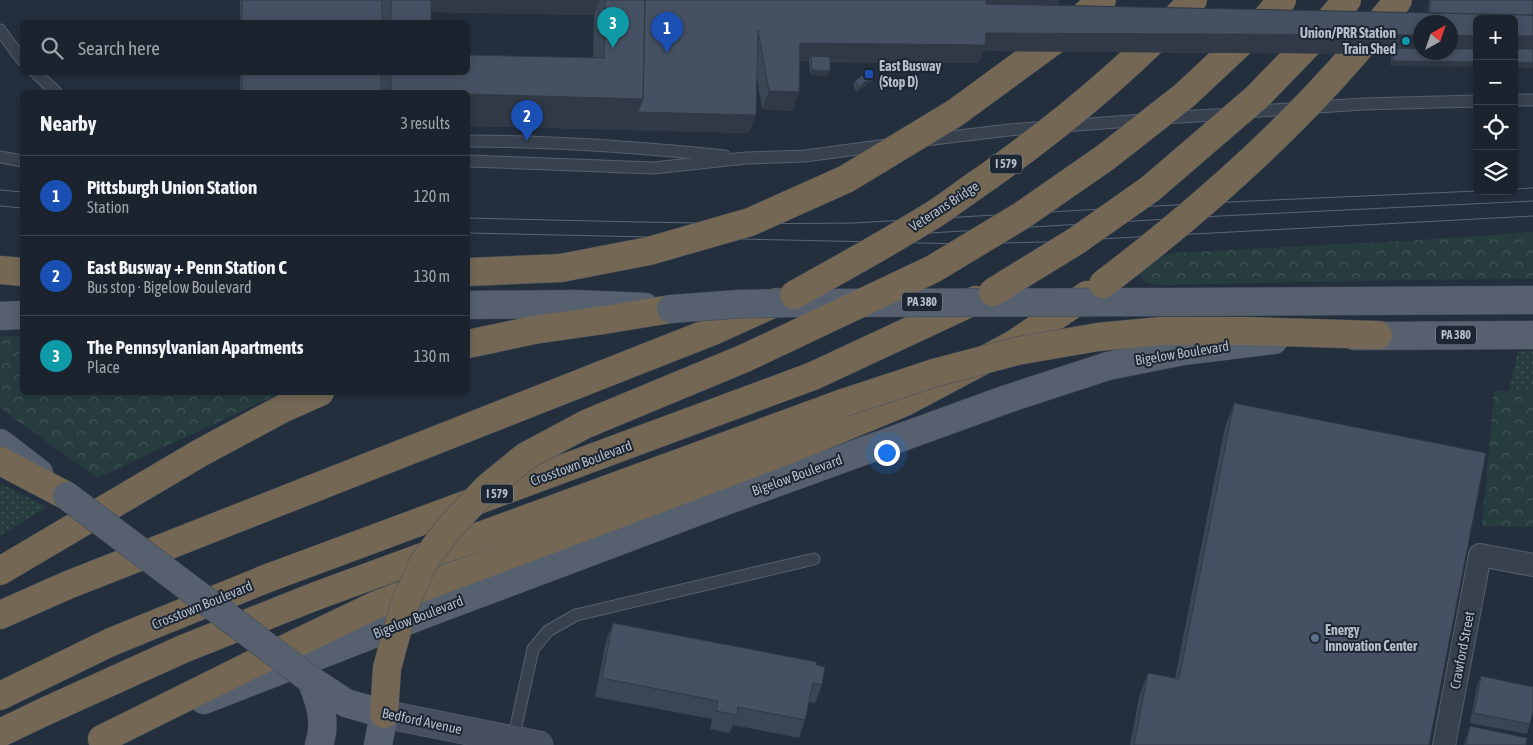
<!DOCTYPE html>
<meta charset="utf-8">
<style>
:root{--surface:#1b232e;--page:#282f3a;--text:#f1f3f6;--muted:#a0a4aa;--line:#39404a;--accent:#8ab4f8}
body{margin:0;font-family:"Asap Condensed",sans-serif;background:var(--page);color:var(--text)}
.controls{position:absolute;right:15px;top:15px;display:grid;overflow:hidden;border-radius:8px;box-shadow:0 2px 8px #0003}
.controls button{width:45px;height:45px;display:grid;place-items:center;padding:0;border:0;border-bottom:1px solid var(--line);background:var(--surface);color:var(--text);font:25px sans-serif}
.compass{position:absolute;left:1413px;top:15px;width:45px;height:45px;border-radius:50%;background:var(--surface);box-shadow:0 2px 8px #0003;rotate:40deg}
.you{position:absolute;left:886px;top:452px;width:18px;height:18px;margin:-12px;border:4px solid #fff;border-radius:50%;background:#1a73e8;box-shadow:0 0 0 8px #1a73e833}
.badge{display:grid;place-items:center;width:32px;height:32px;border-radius:50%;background:var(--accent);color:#fff;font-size:16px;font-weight:700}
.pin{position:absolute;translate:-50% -41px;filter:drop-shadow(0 1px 2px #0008)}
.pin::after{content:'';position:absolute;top:26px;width:18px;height:15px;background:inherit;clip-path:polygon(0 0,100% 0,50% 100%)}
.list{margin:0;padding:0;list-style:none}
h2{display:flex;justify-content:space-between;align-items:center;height:65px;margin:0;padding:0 20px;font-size:21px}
h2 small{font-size:16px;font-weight:400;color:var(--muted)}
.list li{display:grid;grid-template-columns:32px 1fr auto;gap:15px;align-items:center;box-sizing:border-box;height:80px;padding:0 20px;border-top:1px solid var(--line)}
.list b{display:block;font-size:19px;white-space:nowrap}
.list p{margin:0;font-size:16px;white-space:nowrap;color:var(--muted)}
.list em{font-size:16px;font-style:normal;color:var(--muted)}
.icon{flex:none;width:28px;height:28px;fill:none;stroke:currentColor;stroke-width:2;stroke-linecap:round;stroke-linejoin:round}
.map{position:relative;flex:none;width:1533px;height:745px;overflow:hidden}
.search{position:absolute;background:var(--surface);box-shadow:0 2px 8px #0003;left:20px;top:20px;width:450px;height:55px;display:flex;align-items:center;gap:12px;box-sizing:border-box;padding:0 18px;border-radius:8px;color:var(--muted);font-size:19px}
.panel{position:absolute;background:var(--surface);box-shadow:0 2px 8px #0003;left:20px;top:90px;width:450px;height:305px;border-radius:8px}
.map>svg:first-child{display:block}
.green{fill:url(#green-dots)}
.forest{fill:url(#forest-crowns)}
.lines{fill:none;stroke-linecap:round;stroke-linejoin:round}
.lane-casing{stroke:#565f6c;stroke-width:13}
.street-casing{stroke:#565f6c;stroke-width:24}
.secondary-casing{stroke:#565f6c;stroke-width:29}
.primary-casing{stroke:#414a57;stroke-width:29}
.highway-casing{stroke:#434c59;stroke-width:29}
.lane{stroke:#38414e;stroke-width:11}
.street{stroke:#38414e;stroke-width:22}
.secondary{stroke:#465061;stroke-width:28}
.primary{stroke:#56606e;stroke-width:28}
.highway{stroke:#746855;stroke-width:28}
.tram{stroke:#5a6575;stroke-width:1}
.primary-bridge-casing{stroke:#414a57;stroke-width:29;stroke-linecap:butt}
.highway-bridge-casing{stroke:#434c59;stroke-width:29;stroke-linecap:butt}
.primary-bridge{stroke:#56606e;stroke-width:28}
.highway-bridge{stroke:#746855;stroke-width:28}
.wall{fill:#3b4654}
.shaded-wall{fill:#303945}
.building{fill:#455162;stroke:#303945}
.culture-dot{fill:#0f9aa8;stroke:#1d2633;stroke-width:2}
.transit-dot{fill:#1a4fb4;stroke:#1d2633;stroke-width:2}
.service-dot{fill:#5c6f8a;stroke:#1d2633;stroke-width:2}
.labels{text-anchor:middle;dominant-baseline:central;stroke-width:4;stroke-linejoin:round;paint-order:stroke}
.shield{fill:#1d2633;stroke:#878f9c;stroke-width:1}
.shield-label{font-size:12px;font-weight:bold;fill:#b4bcc9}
.poi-label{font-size:14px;font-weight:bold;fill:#b4bcc9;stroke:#1d2633;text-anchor:start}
.street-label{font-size:14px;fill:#b4bcc9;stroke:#1d2633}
</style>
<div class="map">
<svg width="1533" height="745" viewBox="0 0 1533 745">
<defs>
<pattern id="green-dots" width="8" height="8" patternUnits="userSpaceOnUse" patternTransform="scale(1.25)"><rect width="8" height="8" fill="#263c3f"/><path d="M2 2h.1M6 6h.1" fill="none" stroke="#435659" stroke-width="1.8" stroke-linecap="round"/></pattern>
<pattern id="forest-crowns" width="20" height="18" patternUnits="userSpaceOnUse" patternTransform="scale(1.25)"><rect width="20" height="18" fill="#263c3f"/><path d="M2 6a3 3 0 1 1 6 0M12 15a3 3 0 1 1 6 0" fill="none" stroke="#435659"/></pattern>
</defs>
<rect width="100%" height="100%" fill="#242f3e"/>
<path class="green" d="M1518,351H1533V494L1483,505Z
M0,483L47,507L0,536Z"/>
<path class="forest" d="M1533,232V279L1406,280L1158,285C1150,283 1141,284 1140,274C1150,265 1159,258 1171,253L1421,240Z
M0,336H22V392L281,393L97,478L0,408Z
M1533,390V527L1482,526L1494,391Z"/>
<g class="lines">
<g class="lane-casing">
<path id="lane" d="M0,30L22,60
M35,72L56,92
M1514,100H1533
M1246,112L1363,104L1477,101
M1164,118L1230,114
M1064,126L1143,120
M925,140L1009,130L1046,127
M468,141C554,141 639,147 725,156
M0,157L22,161
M468,161L654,168L746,158L805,156L887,145
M513,740L533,649L548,631L576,615L814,559"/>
</g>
<g class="street-casing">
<path id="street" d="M1444,745L1480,555L1533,565"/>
</g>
<g class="secondary-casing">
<path id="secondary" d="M384,714L539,745"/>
</g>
<g class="primary-casing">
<path id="primary" d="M1172,302L1533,300
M468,305L575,304L645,307
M0,316L22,315
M1355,336L1533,335
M0,443L39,473
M311,680L346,703L384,714L378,745
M311,680C320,702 327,722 319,745
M204,700L430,612L731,499L1007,399L1108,366L1183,351L1274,340"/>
</g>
<g class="highway-casing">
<path id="highway" d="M0,270L22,272
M468,272L561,268
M1098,337L1161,331H1247L1378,335
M468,344L534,330L604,320L671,309
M0,461L67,496
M0,571L200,453L282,409L320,392
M0,615L68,585L713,331L777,302
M0,696L111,642L268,578L813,376L976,300
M384,714L387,668
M0,733L46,711L183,649L316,596L843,403
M102,739L249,666L376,605L788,450L905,402L1014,344L1087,295"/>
</g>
<use href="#lane" class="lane"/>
<use href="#street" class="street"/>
<use href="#secondary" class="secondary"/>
<use href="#primary" class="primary"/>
<use href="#highway" class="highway"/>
<path class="tram" d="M1514,189L1533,188
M0,190L22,192
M0,206L22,208
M468,218C596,221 724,225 853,223L1228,202L1477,191
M468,233L967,244L1043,242L1533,216
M878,236L1220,216L1533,201"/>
<g class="primary-bridge-casing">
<path id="primary-bridge" d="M671,309L739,304L799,303L1172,302
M67,496L311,680"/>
</g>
<g class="highway-bridge-casing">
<path id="highway-bridge" d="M561,268L649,251L750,222L846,179L955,113L1063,34L1102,0
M1103,284C1211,202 1315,109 1398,0
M993,292L1076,241L1150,189L1257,97L1317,35L1347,0
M794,295C842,268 890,242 936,213C953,202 969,189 986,178C1061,125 1131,67 1193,0
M843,403L934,373L1017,351L1098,337
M387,668L404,606L423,563L449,528L488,487L526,456L586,424L745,358L933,269L1021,216L1106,157L1185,95L1264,21L1282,0"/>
</g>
<use href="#primary-bridge" class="primary-bridge"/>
<use href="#highway-bridge" class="highway-bridge"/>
</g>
<path class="wall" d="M240,0H1059L1057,5L1428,13L1429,0H1533V68H1514V19L1391,66V54L983,51L979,63L830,62L828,76L810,75L809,61H800L799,92L792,111L762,109L757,78L749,133L468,126V92H240V72H468L593,58L594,15L431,12V22H240Z
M873,80L857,92L853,86L855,81Z
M1234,403L1429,745H1130L1139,697L1148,673L1175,678L1225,427Z
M613,623L816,665L822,685L815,703L809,702L805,720L799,738L733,725L730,733L710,729L712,719L595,697L606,641Z
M1481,676L1530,724L1527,734L1470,723L1477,686Z
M1470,726L1526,745H1464Z"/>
<path class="shaded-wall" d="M423,0H599L594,15L419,12Z
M985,0H1059L1053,15H980Z
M986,33L1420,35V52H1450V35L1477,36V54H1393V48L1391,54L983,51L979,63L811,61V56L809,61H794L800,43L981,45Z
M1514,36H1533V54H1514Z
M1393,61L1477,62V67L1391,66Z
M1514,62L1533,63V68H1514Z
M812,70L830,71L828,76L810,75Z
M875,74L873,80L857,92L859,87Z
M769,91L799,92L792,111L762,109Z
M468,94L643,99L756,115L749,133L468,126Z"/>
<path class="building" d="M242,0H382V22H242Z
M391,0H431V22H391Z
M605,0H645L643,99L468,94V92H391V72H468V55L604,58Z
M645,0H986V4L1533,15V36H1514V19H1477V36L1450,35V22H1420V35L986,33L985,45L800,43L799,92L769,91L758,30L756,115L638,112L643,99Z
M1430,0H1533V15L1430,13Z
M1393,48L1420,49V52H1450V49H1477V62L1393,61Z
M1514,49H1533V63L1514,62Z
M811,56L830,57V71L812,70Z
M871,69L875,74L859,87L855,81Z
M242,72H381V92H242Z
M1234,403L1486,453L1429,745H1134L1148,673L1179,679Z
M613,623L817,662L816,665L825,667L822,685L813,683L805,720L738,707L737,715L716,711L718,701L602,678Z
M1481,676L1533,687V711L1530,724L1474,713Z
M1470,726L1527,738L1526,745H1466Z"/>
<circle class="culture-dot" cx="1406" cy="41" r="5"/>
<rect class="transit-dot" x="864" y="69" width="10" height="10" rx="2.5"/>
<circle class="service-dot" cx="1315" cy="638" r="5"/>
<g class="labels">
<g class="shield">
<rect x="990" y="154.5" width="32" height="19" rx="4"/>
<rect x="902" y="292.5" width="40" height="19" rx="4"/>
<rect x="1436" y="325.5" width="40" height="19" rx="4"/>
<rect x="481" y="484.5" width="32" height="19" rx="4"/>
</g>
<g class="shield-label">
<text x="1006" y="164">I 579</text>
<text x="922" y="302">PA 380</text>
<text x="1456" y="335">PA 380</text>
<text x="497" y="494">I 579</text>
</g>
<g class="poi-label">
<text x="1396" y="33" text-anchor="end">Union/PRR Station<tspan x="1396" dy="16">Train Shed</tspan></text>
<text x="879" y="66">East Busway<tspan x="879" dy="16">(Stop D)</tspan></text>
<text x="1325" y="630">Energy<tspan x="1325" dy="16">Innovation Center</tspan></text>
</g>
<g class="street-label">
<text transform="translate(944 206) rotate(-33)">Veterans Bridge</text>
<text transform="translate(1182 353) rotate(-9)">Bigelow Boulevard</text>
<text transform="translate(581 463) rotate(-20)">Crosstown Boulevard</text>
<text transform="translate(797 475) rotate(-20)">Bigelow Boulevard</text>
<text transform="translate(202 605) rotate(-22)">Crosstown Boulevard</text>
<text transform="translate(418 617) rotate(-21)">Bigelow Boulevard</text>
<text transform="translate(1462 650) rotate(-79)">Crawford Street</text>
<text transform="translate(422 721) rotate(12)">Bedford Avenue</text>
</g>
</g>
</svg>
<div class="controls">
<button>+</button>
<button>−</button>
<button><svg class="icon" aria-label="locate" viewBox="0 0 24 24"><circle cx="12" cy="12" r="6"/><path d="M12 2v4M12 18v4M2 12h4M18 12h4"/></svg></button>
<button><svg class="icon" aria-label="layers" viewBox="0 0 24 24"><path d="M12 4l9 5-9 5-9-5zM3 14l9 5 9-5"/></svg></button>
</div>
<svg class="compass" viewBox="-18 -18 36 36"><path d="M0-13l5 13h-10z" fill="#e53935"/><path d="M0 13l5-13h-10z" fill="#a0a4aa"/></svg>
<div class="you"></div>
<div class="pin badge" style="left:667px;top:53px;background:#1a4fb4">1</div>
<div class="pin badge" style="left:527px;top:141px;background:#1a4fb4">2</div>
<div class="pin badge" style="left:613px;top:48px;background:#0f9aa8">3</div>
<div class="search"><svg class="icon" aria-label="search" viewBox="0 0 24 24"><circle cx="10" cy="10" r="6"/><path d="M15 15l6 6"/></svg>Search here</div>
<section class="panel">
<h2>Nearby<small>3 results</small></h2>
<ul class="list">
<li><span class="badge" style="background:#1a4fb4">1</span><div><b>Pittsburgh Union Station</b><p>Station</p></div><em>120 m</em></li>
<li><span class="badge" style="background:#1a4fb4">2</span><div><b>East Busway + Penn Station C</b><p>Bus stop · Bigelow Boulevard</p></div><em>130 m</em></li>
<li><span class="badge" style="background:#0f9aa8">3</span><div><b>The Pennsylvanian Apartments</b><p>Place</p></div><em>130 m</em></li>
</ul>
</section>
</div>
